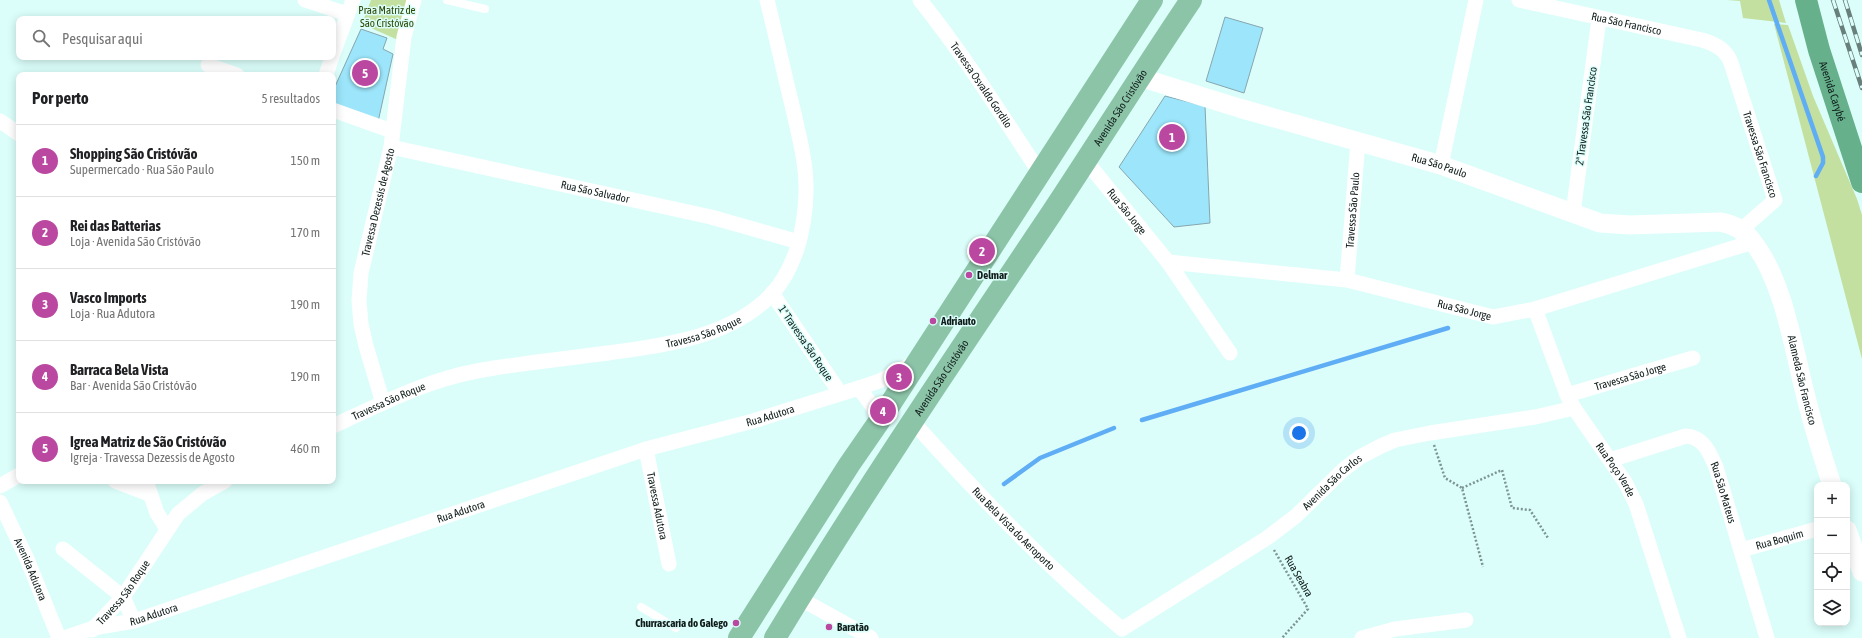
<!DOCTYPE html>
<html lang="pt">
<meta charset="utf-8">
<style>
:root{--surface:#fff;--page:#f6f6f6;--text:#202124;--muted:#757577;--line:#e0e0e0;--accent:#ba47a0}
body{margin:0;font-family:"Asap Condensed",sans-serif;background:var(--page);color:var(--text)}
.controls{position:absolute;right:12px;bottom:12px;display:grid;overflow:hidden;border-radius:8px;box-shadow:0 2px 10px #0003}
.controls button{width:36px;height:36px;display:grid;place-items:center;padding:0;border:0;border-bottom:1px solid var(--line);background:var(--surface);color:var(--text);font:20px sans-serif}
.you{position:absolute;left:1299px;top:433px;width:14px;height:14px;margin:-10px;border:3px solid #fff;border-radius:50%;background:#1a73e8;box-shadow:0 0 0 6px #1a73e833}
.badge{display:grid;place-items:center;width:26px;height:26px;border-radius:50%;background:var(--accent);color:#fff;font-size:13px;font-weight:700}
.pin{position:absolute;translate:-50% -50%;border:2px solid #fff;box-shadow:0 1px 4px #0006}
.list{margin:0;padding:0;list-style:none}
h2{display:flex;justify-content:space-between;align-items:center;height:52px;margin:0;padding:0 16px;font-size:17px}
h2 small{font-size:13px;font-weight:400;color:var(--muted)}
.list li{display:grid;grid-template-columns:26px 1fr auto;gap:12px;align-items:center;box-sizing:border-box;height:72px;padding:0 16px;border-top:1px solid var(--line)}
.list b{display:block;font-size:15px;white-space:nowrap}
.list p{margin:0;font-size:13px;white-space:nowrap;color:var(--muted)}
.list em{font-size:13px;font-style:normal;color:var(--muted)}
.icon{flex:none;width:22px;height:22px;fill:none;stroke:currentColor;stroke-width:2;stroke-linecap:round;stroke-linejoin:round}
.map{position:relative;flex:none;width:1862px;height:638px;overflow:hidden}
.search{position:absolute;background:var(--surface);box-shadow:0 2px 10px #0003;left:16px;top:16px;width:320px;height:44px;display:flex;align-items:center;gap:10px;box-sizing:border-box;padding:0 14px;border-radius:8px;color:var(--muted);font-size:15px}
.panel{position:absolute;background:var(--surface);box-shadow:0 2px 10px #0003;left:16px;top:72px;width:320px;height:412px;border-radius:8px}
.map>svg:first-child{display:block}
.green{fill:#c3e0a1}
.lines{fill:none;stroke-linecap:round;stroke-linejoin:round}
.stream{stroke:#5fadf4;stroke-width:4.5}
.building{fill:#9ce5fa;stroke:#87a6af}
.path{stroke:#7c9592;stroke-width:2.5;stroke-dasharray:2 2;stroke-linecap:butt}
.service{stroke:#fff;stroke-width:8}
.minor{stroke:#fff;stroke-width:15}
.tertiary{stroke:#fff;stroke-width:19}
.primary{stroke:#8cc4a8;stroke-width:22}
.trunk{stroke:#66b08b;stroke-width:22}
.rail-casing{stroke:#687f7c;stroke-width:4.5}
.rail{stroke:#dbfefa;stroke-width:3;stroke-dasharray:9;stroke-linecap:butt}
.poi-dot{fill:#ba47a0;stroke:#dbfefa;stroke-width:1.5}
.labels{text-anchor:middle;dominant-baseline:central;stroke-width:3;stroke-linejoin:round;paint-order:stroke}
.park-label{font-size:11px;fill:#2d4600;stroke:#dbfefa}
.street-label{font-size:11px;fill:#0f1c1a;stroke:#dbfefa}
.poi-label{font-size:11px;font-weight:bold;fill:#0f1c1a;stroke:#dbfefa;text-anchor:start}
</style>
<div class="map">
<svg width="1862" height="638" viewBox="0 0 1862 638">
<rect width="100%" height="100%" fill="#dbfefa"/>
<path class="green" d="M371,0H410L398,40L362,24Z
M1727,0H1779L1786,23L1743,18L1740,1Z
M1774,24L1788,25L1813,96L1857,199L1862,215V359Z"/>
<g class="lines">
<path class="stream" d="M1769,0L1823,157V163L1816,176
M1142,420L1448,328
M1004,484L1040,458L1114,428"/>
</g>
<path class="building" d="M1225,17L1263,28L1244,93L1206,81Z
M361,29L387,38L383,49L393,54L378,122L333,105V91Z
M1165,96L1205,106L1210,223L1174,227L1119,167Z"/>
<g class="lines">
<path class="path" d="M1434,445L1445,478L1462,488L1483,567
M1462,488L1502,470L1512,508L1530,510L1548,538
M1274,550L1308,609L1282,638"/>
<path class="service" d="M447,0L485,9
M641,607L676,628"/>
<g class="minor">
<path d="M305,0L347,14"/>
<path id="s1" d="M920,0C964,55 1001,114 1040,173"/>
<path id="s2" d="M1519,0L1702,40C1715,44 1726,49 1731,63L1775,200L1741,230"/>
<path d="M333,54L353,0"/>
<path d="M208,65L237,75"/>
<path d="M326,75L332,57"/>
<path d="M333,110L392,131"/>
<path d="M0,121L19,134"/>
<path id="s3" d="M391,147L711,217L799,242"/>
<path id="s4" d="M1086,161L1168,262L1230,353"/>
<path d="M1441,165L1476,0"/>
<path d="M1573,213L1599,19"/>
<path id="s5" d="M1168,262L1347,280L1493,317L1535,309L1753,242"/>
<path id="s6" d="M1347,280L1358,141"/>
<path d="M772,293L840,393"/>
<path id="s7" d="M1535,309L1567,395L1574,408L1625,482L1636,504L1679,638"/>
<path d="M859,388L873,407L878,423"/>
<path id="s8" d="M1567,395L1693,358"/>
<path id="s9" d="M383,403L366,346L361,324L359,301L361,273L391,147L404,37L414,0"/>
<path id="s10" d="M912,421C978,494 1045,566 1122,629L1267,538L1296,516L1343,470L1360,457L1381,446L1395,440L1430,433L1535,417L1574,408"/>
<path id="s11" d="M333,426C379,405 427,380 477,371C520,363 564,359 608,353C664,345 730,338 772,294C796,267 805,228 806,193C807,165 799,136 793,109C784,73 776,36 767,0"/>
<path id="s12" d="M646,449L669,564"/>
<path id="s13" d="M1610,460L1686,436C1704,437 1710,454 1716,467L1767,638"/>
<path d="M115,481L149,494"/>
<path d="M146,481L157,513L167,529"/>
<path d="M0,486L19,475"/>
<path id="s14" d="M0,502L27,559L59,638"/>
<path d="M63,549L123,597L134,621"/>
<path id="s15" d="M1741,550L1817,529"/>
<path d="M799,598L871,638"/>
<path id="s16" d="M92,630L123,597L178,514L202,494L225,481"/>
<path id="s17" d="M64,638L93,628L134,621L646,449L753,421L859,388L882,380L916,362"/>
<path d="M1362,638L1395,629L1466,620"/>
</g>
<g class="tertiary">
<path id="s18" d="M1139,77L1239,108L1441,165L1600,223L1630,225L1720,222C1733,224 1745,231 1753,242C1782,279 1792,340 1803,385C1811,419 1821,452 1832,485"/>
<path d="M1847,530L1862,572"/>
</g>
<g class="primary">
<path d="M739,638L849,465L878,423L1152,0"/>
<path id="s19" d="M775,638C862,494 957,354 1051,214C1098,143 1143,71 1191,0"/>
</g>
<path class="trunk" id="s20" d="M1806,0L1819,50L1862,182"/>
<g class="rail-casing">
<path id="rail" d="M1833,0L1862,88
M1845,0L1862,55"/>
</g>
<use href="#rail" class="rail"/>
</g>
<g class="poi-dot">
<circle cx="969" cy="275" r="4"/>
<circle cx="933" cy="321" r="4"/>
<circle cx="736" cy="623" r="4"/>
<circle cx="829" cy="627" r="4"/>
</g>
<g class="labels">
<g class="park-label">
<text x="387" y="10">Praa Matriz de<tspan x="387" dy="13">São Cristóvão</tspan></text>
</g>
<g class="street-label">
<text stroke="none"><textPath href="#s2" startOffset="110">Rua São Francisco</textPath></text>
<text stroke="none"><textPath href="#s1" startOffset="105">Travessa Osvaldo Gordilo</textPath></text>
<text stroke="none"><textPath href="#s20" startOffset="95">Avenida Carybé</textPath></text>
<text stroke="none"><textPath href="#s19" startOffset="633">Avenida São Cristóvão</textPath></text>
<text transform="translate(1586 116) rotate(-82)">2ª Travessa São Francisco</text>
<text stroke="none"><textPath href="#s2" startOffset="322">Travessa São Francisco</textPath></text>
<text stroke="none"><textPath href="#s18" startOffset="313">Rua São Paulo</textPath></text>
<text stroke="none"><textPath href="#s3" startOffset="209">Rua São Salvador</textPath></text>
<text stroke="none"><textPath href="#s9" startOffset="206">Travessa Dezessis de Agosto</textPath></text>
<text stroke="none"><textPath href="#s4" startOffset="65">Rua São Jorge</textPath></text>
<text stroke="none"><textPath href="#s6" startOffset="70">Travessa São Paulo</textPath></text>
<text stroke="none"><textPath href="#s5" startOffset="301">Rua São Jorge</textPath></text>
<text stroke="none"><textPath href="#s11" startOffset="385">Travessa São Roque</textPath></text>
<text transform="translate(806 343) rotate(56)">1ª Travessa São Roque</text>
<text stroke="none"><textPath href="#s8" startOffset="66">Travessa São Jorge</textPath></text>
<text stroke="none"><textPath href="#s19" startOffset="309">Avenida São Cristóvão</textPath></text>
<text stroke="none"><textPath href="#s18" startOffset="791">Alameda São Francisco</textPath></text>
<text stroke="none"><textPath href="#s11" startOffset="61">Travessa São Roque</textPath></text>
<text stroke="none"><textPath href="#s17" startOffset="741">Rua Adutora</textPath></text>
<text stroke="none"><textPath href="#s7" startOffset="181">Rua Poço Verde</textPath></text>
<text stroke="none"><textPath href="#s10" startOffset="553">Avenida São Carlos</textPath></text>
<text stroke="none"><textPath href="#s13" startOffset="152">Rua São Mateus</textPath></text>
<text stroke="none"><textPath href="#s12" startOffset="58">Travessa Adutora</textPath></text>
<text stroke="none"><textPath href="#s17" startOffset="417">Rua Adutora</textPath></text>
<text stroke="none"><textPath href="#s10" startOffset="148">Rua Bela Vista do Aeroporto</textPath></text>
<text stroke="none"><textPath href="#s15" startOffset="40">Rua Boquim</textPath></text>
<text stroke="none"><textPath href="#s14" startOffset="74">Avenida Adutora</textPath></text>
<text transform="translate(1299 576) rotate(60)">Rua Seabra</text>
<text stroke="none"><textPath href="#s16" startOffset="49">Travessa São Roque</textPath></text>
<text stroke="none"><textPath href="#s17" startOffset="93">Rua Adutora</textPath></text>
</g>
<g class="poi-label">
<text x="977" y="275">Delmar</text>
<text x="941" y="321">Adriauto</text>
<text x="728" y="623" text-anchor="end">Churrascaria do Galego</text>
<text x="837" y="627">Baratão</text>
</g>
</g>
</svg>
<div class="controls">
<button>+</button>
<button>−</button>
<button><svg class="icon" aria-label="locate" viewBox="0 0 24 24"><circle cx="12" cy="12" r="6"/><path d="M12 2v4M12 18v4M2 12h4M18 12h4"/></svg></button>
<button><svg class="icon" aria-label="layers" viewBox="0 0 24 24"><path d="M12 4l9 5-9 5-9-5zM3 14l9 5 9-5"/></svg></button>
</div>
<div class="you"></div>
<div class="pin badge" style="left:1172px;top:137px">1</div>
<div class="pin badge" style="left:982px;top:251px">2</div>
<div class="pin badge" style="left:899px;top:377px">3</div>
<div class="pin badge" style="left:883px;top:411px">4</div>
<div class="pin badge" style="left:365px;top:73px">5</div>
<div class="search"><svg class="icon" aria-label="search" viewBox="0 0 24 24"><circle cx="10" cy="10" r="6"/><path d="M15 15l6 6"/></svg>Pesquisar aqui</div>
<section class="panel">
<h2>Por perto<small>5 resultados</small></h2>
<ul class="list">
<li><span class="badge">1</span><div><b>Shopping São Cristóvão</b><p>Supermercado · Rua São Paulo</p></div><em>150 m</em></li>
<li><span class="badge">2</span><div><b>Rei das Batterias</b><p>Loja · Avenida São Cristóvão</p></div><em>170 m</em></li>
<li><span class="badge">3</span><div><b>Vasco Imports</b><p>Loja · Rua Adutora</p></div><em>190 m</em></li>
<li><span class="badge">4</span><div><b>Barraca Bela Vista</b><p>Bar · Avenida São Cristóvão</p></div><em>190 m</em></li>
<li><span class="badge">5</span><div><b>Igrea Matriz de São Cristóvão</b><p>Igreja · Travessa Dezessis de Agosto</p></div><em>460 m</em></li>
</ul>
</section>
</div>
